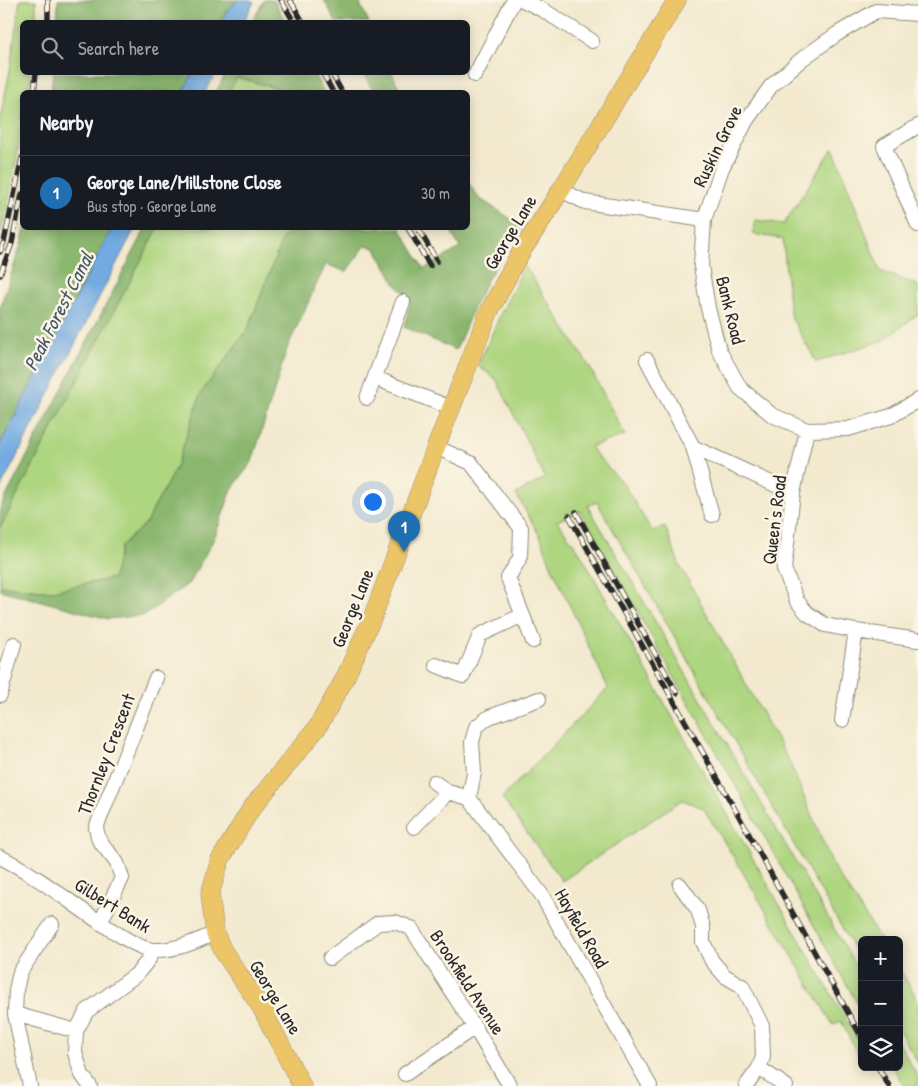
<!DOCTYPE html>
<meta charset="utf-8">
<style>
:root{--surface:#171b24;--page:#20242c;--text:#f1f3f6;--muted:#9ea1a6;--line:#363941;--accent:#1f6fb2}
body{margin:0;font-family:"Patrick Hand",sans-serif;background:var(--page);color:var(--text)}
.controls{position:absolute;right:15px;bottom:15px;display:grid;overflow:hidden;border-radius:8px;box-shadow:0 2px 12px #0003}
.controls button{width:45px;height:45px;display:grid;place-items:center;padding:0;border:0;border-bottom:1px solid var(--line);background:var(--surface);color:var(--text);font:25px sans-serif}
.you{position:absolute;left:372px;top:501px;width:18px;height:18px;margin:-12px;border:4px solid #fff;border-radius:50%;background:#1a73e8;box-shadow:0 0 0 8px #1a73e833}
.badge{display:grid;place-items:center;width:32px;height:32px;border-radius:50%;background:var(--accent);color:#fff;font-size:16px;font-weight:700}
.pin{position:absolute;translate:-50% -41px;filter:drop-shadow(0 1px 2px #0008)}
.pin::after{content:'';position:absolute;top:26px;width:18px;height:15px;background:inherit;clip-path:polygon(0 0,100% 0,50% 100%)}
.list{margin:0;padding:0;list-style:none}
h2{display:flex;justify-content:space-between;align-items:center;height:65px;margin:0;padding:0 20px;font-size:21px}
h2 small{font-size:16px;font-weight:400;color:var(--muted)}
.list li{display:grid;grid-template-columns:32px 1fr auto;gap:15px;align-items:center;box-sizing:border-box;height:75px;padding:0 20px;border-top:1px solid var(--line)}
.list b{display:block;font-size:19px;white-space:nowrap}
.list p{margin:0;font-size:16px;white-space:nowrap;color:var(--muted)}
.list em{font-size:16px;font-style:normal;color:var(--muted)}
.icon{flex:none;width:28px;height:28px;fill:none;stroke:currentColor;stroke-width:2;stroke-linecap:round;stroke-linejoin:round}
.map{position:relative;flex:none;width:918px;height:1086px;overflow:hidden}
.search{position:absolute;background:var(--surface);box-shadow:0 2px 12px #0003;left:20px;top:20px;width:450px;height:55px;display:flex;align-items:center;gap:12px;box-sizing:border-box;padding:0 18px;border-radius:8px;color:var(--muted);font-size:19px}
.panel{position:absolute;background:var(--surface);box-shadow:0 2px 12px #0003;left:20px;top:90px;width:450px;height:140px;border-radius:8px}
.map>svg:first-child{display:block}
.green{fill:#aed580;stroke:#6c8056}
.forest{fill:#8ab66e;stroke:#5a704c}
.water{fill:#72aae1;stroke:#4e6a86}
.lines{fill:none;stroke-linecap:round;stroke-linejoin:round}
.minor-casing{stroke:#8e8a7c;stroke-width:16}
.major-casing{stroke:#8e8a7c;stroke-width:19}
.minor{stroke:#fff;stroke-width:14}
.major{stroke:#edc569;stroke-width:18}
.rail-casing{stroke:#2b2b2b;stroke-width:5.5}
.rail{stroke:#fcf5e5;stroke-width:4;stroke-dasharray:11;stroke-linecap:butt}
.labels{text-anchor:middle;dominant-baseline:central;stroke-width:5;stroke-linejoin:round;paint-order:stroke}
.street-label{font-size:19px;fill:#2b2b2b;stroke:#fcf5e5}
.water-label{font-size:20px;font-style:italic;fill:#44576b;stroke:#fcf5e5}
</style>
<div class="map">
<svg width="918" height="1086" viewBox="0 0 918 1086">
<rect width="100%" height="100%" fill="#fcf5e5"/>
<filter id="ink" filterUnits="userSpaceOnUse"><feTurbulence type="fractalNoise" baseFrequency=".02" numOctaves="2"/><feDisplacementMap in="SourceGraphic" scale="10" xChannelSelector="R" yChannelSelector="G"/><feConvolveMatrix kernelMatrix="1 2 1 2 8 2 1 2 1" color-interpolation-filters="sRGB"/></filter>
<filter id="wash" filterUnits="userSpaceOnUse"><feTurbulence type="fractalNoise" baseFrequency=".0096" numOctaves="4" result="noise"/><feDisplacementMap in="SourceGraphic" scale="20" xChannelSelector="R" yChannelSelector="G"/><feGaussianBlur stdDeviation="1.12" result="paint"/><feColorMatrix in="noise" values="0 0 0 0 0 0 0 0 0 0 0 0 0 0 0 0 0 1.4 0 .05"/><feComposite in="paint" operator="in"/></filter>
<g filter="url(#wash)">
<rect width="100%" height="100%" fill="#f2e9ce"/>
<path class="green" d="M20,0H36V22H22V72L31,73L28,92H22V127L9,198L0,234V118L9,76Z
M237,77L288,92H289H229Z
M833,148L880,271L918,285V314L884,340L816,362L790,315L783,239L753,234L755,220L784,224Z
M158,228H293L283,237L248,329L201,393L176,467L146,523L121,546L113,578L54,591L0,586V528Z
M525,266L589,366L625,435L590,447L595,453L624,485L652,531L665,526L679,564L789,761L834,868L881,940H862V963L597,502L588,506L805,878L862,977V1012L722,761L580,511L557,521L579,551L734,826L845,1018L862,1048V1063L841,1021L833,1025L736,861L703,808L682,800L562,881L502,798L608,688L551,565L541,538L516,494L545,478L496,379L478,366L501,313Z
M899,968L918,1000V1063L899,1030Z
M899,1043L918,1077V1086H904L893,1067H899Z"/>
<path class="forest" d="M58,0H238L228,9L220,22H57Z
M264,0H274L286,22H252Z
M324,0H358L369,22H336Z
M53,73H193L183,92H51Z
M226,73H313L324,92H289L237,77L229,92H216Z
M363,73H392L401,92H374Z
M468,182L479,198L522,226L487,280L474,306L456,350L404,327L411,299L396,285L376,249L366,245L346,272L326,264L288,346L252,462L232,489L214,539L189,583L145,615L108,619L0,590V586L51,591L113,578L121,546L146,523L176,467L201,393L248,329L283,237L293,228H400L424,269L460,248L449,228H468Z
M25,228H112L0,445V308L22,241Z
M146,228H158L0,528V508Z"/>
<path class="water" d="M238,0H250L254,2L243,22H220L228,9Z
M193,73H216L205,92H183Z
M112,228H135L0,489V445Z"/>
</g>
<g filter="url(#ink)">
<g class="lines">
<g class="minor-casing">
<path id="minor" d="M523,0L543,10L592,41
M475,75L514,0
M918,126L884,146L918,225
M561,190L585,202L704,220L722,168L746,121L771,86L802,59L837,34L876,11L918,14
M704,220L701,266L708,308L719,350L740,388L772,415L807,430L848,429L891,416L918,400
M647,360L693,447L712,515
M375,378L451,408
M367,398L403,302
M807,430L793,493L784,569L797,601L807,613L825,625L856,631L918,640
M436,447L471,463L521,528L520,558L508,578L533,641
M693,447L793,493
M436,665L463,676L480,635L523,615
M0,695L14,644
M842,720L856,631
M434,782L448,792
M469,798L474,773L472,742L476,727L489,717L539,699
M414,827L448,792L469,798L541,894L650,1086
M0,857C41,877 76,908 115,932C124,938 142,949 153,950C174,951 196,942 215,933
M680,885L698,910L703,927V942L712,961L725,976L742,986L762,1026L763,1057L759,1068L746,1086
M100,923L122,878L117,863L99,840L96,828L156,678
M330,958L378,923L395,922L411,928L475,1028L510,1086
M15,1014L76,1031
M759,1068L786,1086
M405,1074L475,1027
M30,1086L15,1014L16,990L20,972L52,924
M90,1086L82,1075L75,1053L76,1031L87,1011L137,974L149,959L151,950"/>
</g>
<g class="major-casing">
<path id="major" d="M302,1086L261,1007L223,951L215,933L210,894L220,860L251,809L317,728L344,680L373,616L436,447L489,312L518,257L561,190L677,0"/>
</g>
<use href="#minor" class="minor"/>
<use href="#major" class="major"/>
<g class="rail-casing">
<path id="rail" d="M48,0V22
M281,0L294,22
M290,0L303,22
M322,72L333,92
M331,72L342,92
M34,92L36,72
M408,228L430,266
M418,228L437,261
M0,252L4,242L22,158
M0,275L12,243L22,194
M576,512L677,693
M569,516L745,827L862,1038
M878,1067L889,1086"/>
</g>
<use href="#rail" class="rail"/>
</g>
</g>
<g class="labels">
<g class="street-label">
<text transform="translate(717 146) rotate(-64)">Ruskin Grove</text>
<text transform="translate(510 232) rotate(-59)">George Lane</text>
<text transform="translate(731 310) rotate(76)">Bank Road</text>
<text transform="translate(774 520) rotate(-83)">Queen's Road</text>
<text transform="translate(352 608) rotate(-68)">George Lane</text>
<text transform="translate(106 754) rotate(-69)">Thornley Crescent</text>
<text transform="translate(113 905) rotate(32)">Gilbert Bank</text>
<text transform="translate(582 928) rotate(60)">Hayfield Road</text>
<text transform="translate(468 982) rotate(57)">Brookfield Avenue</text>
<text transform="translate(276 997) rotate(59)">George Lane</text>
</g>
<g class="water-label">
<text transform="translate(58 311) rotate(-63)">Peak Forest Canal</text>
</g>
</g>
</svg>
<div class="controls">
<button>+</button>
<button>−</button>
<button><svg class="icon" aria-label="layers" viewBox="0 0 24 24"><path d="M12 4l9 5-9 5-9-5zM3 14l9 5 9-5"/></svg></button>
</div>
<div class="you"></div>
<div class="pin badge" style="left:404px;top:552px">1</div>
<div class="search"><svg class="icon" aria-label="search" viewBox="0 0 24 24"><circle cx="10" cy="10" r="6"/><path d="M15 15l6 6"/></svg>Search here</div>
<section class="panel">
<h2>Nearby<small></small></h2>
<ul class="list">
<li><span class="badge">1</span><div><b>George Lane/Millstone Close</b><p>Bus stop · George Lane</p></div><em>30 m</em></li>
</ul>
</section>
</div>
